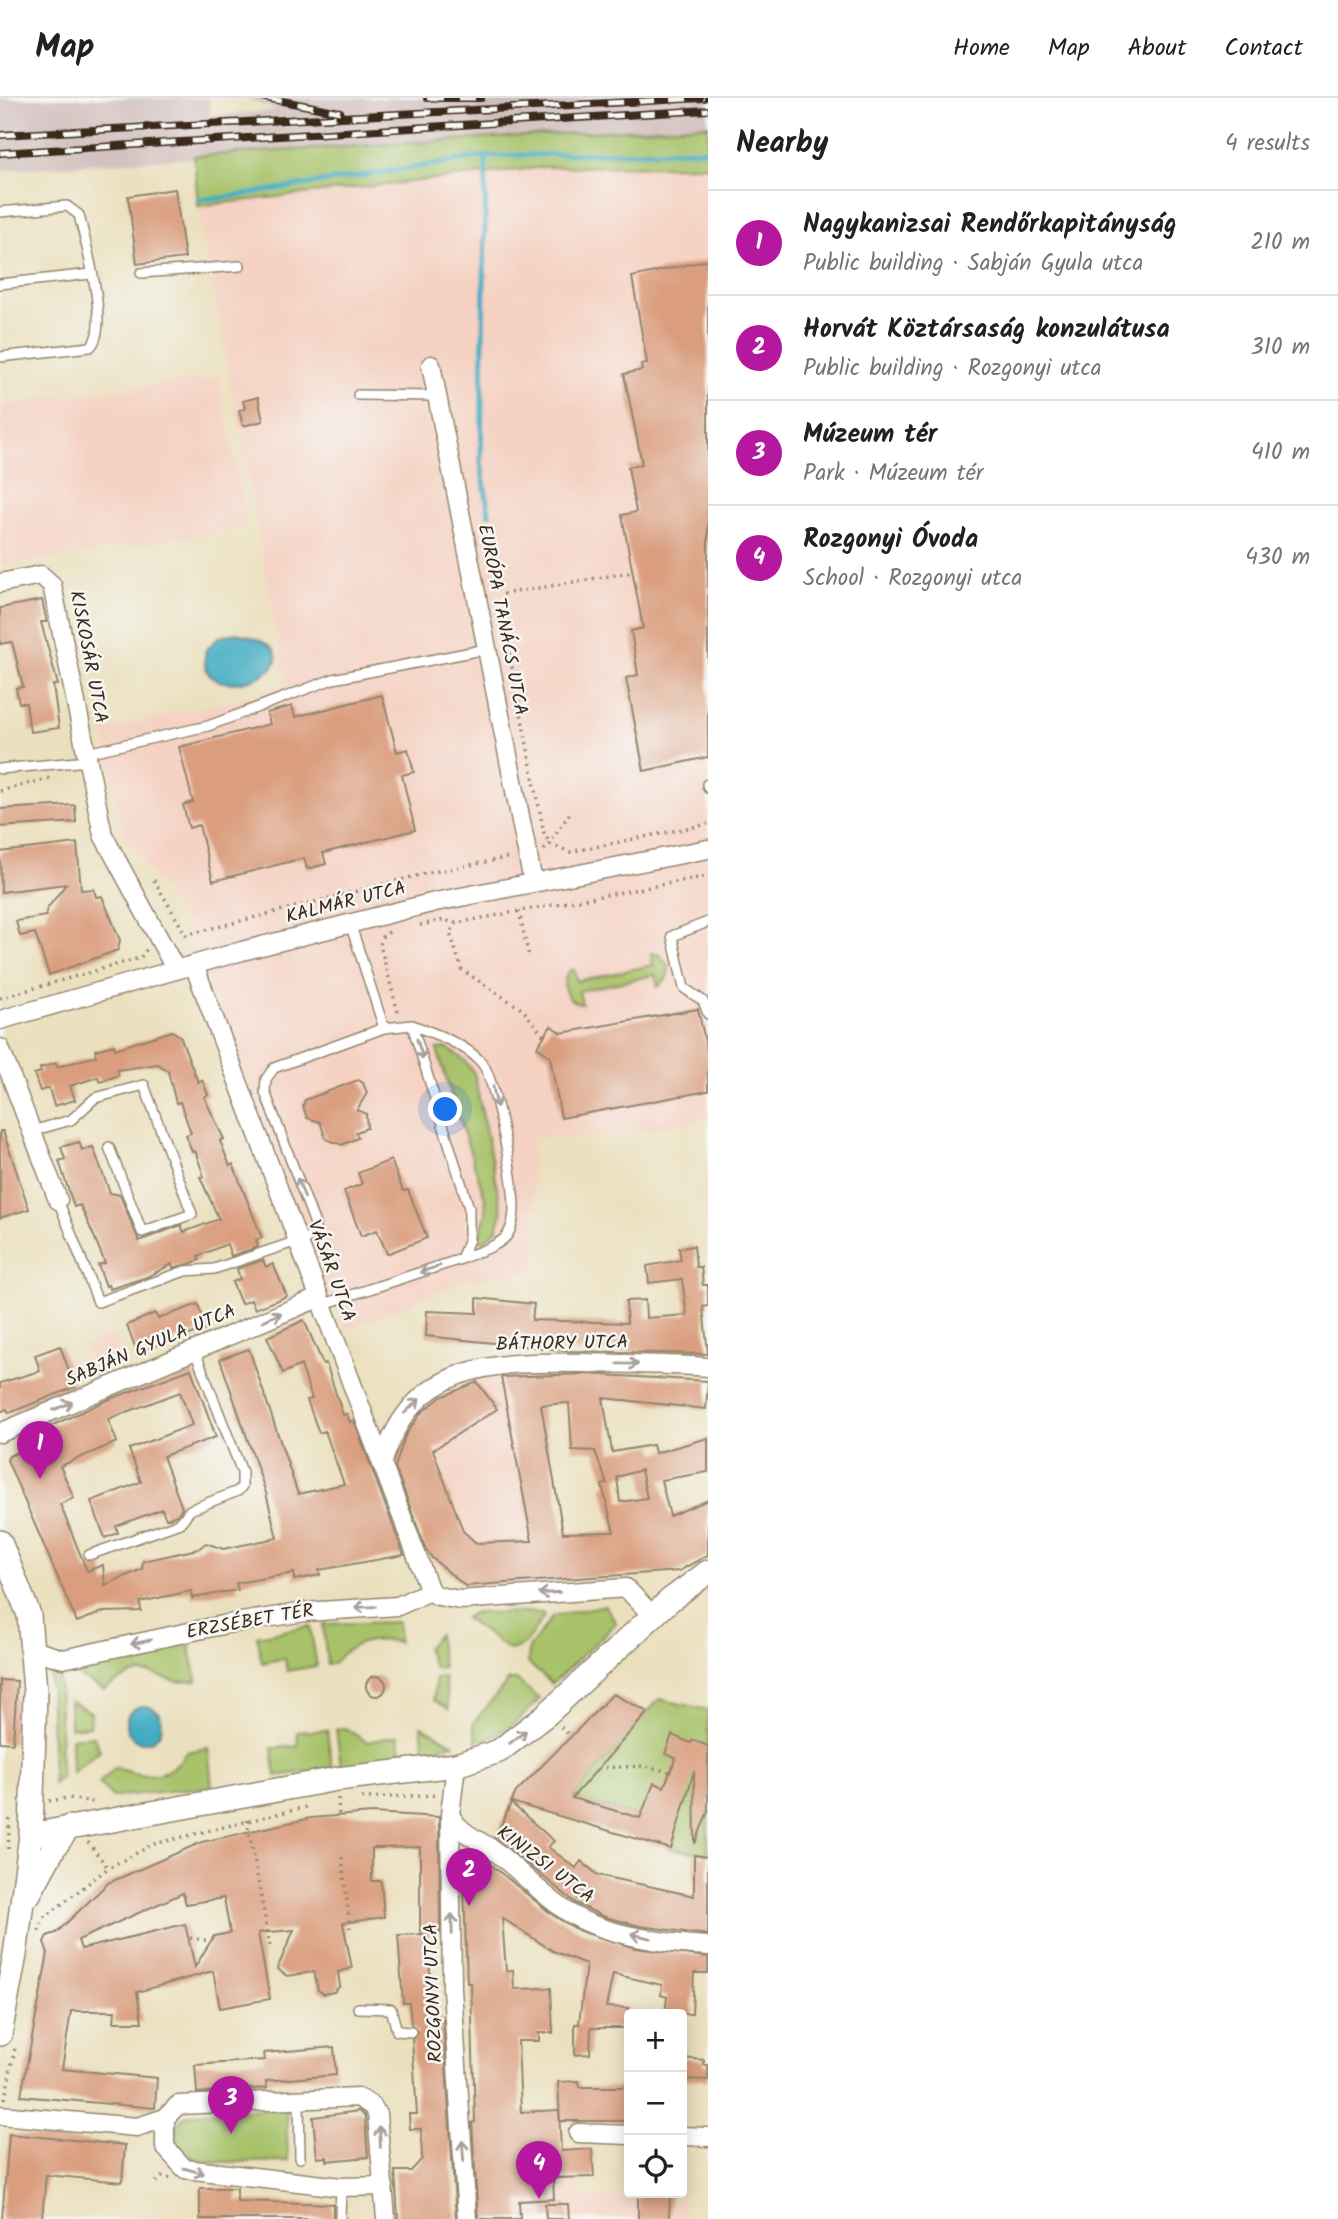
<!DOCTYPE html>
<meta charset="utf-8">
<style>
:root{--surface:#fff;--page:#f2f2f2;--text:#202124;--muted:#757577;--line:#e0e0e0;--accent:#b5179e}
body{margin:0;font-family:Kalam,sans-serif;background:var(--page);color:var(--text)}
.controls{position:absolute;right:21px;bottom:21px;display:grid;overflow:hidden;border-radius:7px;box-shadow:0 4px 18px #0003}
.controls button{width:63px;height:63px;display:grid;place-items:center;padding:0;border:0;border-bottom:2px solid var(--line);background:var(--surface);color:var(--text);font:35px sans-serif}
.you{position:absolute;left:446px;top:1012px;width:24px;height:24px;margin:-18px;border:5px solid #fff;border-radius:50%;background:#1a73e8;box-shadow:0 0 0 10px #1a73e833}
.badge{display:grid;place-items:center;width:46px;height:46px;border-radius:50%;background:var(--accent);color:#fff;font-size:23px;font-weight:700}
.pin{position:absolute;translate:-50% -58px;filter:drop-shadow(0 2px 4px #0008)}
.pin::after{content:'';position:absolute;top:37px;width:24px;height:21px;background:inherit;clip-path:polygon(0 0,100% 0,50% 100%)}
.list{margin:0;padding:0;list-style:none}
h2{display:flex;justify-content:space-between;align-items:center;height:91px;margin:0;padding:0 28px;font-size:30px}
h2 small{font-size:23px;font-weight:400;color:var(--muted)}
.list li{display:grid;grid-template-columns:46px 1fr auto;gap:21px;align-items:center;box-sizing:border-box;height:105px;padding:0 28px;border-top:2px solid var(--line)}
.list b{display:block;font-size:26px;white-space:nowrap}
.list p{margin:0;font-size:23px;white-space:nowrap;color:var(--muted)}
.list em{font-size:23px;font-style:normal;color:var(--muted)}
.icon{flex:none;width:38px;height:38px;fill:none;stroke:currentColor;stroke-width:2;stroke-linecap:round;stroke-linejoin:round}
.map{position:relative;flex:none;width:708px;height:2121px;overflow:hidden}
header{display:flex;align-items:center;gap:42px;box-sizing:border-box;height:98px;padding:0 35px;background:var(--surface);border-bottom:2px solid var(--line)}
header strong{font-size:33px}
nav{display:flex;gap:38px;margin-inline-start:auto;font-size:24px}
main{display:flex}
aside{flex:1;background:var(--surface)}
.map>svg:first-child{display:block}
.built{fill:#f5d2c2}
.industrial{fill:#d1bfbd}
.green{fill:#a7c269;stroke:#717644;stroke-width:2}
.water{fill:#43acc3;stroke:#3f6b70;stroke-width:2}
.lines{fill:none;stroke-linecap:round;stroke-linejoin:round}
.stream{stroke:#43acc3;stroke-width:5}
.building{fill:#da9e7f;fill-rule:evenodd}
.service-casing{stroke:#93856e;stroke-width:12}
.minor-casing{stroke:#93856e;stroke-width:21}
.tertiary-casing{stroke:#93856e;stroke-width:26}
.path{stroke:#93856e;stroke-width:3.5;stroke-dasharray:2 5;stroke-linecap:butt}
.service{stroke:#fff;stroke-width:9}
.minor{stroke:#fff;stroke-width:18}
.tertiary{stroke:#fff;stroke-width:23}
.rail-casing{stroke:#3b2a1e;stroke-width:8}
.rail{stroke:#f6f6f2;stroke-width:5;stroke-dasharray:16;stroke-linecap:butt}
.oneway{stroke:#a79f9a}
.labels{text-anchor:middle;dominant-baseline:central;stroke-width:5;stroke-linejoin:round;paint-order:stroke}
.street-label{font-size:19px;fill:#3b2a1e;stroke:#f6f6f2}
</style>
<header>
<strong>Map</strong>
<nav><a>Home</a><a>Map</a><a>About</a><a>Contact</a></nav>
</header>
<main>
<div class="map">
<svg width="708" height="2121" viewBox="0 0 708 2121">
<rect width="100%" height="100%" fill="#f6f6f2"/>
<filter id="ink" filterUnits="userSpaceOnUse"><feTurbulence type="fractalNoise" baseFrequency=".0143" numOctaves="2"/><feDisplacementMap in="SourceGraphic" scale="14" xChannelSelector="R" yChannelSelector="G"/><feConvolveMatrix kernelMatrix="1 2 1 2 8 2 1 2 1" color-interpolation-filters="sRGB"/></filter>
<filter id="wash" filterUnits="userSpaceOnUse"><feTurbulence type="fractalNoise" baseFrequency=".00686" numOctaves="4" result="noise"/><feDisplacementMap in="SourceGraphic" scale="28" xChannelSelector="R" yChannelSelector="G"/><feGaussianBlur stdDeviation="1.57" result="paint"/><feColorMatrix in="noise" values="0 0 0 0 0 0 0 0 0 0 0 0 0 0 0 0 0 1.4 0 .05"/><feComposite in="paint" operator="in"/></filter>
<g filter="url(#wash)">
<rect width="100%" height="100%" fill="#ebe0be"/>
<path class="built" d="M708,68V1021L613,1038L532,1040L535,1139H540L536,1174L465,1182L345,1233L188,827L123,736L102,632L287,590L198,108L545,69Z
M219,279L247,430L0,468V306Z
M112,1236L125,1264L95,1277L83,1249Z
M500,1273L531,1437L563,1441L573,1481L465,1488L432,1460L396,1368L399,1341L410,1318L472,1278Z
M577,2079L579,2099L686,2103L685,2121H478L476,2084Z"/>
<path class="industrial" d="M0,0H209L210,17L276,13L246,0H708V27L0,72Z"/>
<path class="green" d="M708,27V68L545,69L198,108L194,58Z
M651,855L660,857L669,869L667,880L658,889L655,877L579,893L582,906C564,904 560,886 569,873L574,871L577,883L653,867Z
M447,950L464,962L474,975L502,1114L497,1131L483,1144L479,1140L486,1116L485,1100L438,955L437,951Z
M605,1507L616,1525L552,1586L528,1565L529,1550L553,1518Z
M531,1514L542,1515L544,1518C534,1532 527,1551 509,1552L465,1520L472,1515Z
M398,1524V1544C373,1539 349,1544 334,1566H327L323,1526Z
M310,1528L317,1568L287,1573L285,1560L262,1565L257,1538Z
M438,1537L443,1569L434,1570L426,1550Z
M189,1545L197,1583C151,1589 157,1556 104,1592L71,1574V1567Z
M59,1567L61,1680L53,1686L50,1569Z
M444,1579L449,1611L434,1602L435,1580Z
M509,1582H517L539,1601C522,1621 503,1638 476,1643L473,1625Z
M659,1601L708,1612V1756L671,1751L676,1730L572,1700Z
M70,1603L91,1614L90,1628L70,1630Z
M421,1628L454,1646L424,1652Z
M345,1630L367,1644L398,1638L401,1653L408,1652L409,1658L341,1669L336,1631Z
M327,1632L332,1670L276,1678L272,1650L298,1648L297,1634Z
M93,1638L100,1652L72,1675L71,1640Z
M208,1650L212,1688L112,1699L99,1685L116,1669C141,1681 171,1681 186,1654Z
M286,2010L288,2063C266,2063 209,2067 192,2060C178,2055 174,2040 176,2027L185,2019L197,2015Z"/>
<path class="water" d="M236,535C348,560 189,623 206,552L219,539Z
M126 1626a18 18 0 1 1 36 0a18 18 0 1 1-36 0Z"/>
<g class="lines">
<path class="stream" d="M486,58L481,364L489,416
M198,101L221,100L486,58L708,52"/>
</g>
<g id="blocks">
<path class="building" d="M175,91L185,160L137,166L128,98Z
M708,162V659L644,673L626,580L638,577L631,533L643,530L622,417L636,414L628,369L642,366L624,276L642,272L641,266L647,265L632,179Z
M258,299L263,323L243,328L239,312L245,311L243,303Z
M42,502L47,524H41L58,587H53L59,630L30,634L26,605H19L16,590L23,589L12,544L0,546V510Z
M382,597L397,654L408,651L414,674L402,677L415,732L323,755L326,766L307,771L304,760L213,783L199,727L189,730L183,707L193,704L179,649L270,626L267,615L292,608L295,619Z
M75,707L76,724L0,729V711Z
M77,745L81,792L94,791L96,799L102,798L120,842L118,852L49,877L35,835L20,838L16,823L46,818L47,811L66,786L1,794L0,754Z
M698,911L708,957V993L561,1020L550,958L537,949L551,928L561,935Z
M172,933L180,938L198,984L202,982L208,997L204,999L224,1041L220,1043L230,1068L233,1066L262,1140L256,1142L258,1149L231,1158L227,1146L198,1158L200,1162L189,1166L173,1170L172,1166L147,1179L110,1191L108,1187L106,1188L98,1167L105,1165L94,1138L80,1107L74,1109L59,1063L65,1061L61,1049L79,1044L82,1052L93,1049L110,1095L120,1097L139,1143L181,1127L184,1134L219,1121L200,1079L204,1078L195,1053L192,1054L186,1037L191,1035L180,1004L176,1005L168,973L158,966L117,972L119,977L100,984L98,979L70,988L75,1002L54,1008L49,990L40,993L34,976L41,974L40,970L56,965L57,969L96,958L95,952L114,947L115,951Z
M358,982L363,985L367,995L357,1012L366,1016L367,1030L356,1034L358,1040L342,1047L326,1041L320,1024L307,1020L303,1008L305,1002Z
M0,1033H3L29,1111L0,1120Z
M391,1062L403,1093L408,1092L427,1140L387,1156L377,1132L361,1138L344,1093L362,1086L358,1075Z
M694,1148L696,1169H701L703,1187H708V1208L703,1209L708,1256L571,1253L426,1238L427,1213L477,1215V1200L534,1206L532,1222L627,1225L626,1203L645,1202L646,1220L687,1217L682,1181L649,1185L647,1168L681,1162L679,1150Z
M263,1162L266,1169L273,1166L287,1198L255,1211L251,1202L241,1206L232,1184L240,1181L237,1171Z
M198,1206L207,1231L137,1254L127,1227L155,1215L158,1221Z
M304,1222L323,1266L326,1265L343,1317L347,1316L350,1324L354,1323L404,1457L319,1472L320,1477L294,1482V1475L236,1485L238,1492L192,1500L191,1493L140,1504L141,1513L103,1514L77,1524L7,1362L9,1358L22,1352L20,1348L46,1336L44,1331L110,1301L191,1271L216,1339L163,1358L182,1410L177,1417L166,1421L162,1411L116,1428L118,1435L105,1440L91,1403L141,1384L129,1351L192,1327L180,1294L108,1321L117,1344L60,1368L74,1400L60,1406L87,1473L103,1467L105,1487L142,1471L143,1463L198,1451L206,1445L223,1451L277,1440L266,1395L220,1261L249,1251L298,1396L344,1386L325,1333L319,1335L307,1302L312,1301L301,1267L283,1275L267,1239Z
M60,1248L75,1289L9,1315L7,1311L0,1314V1285L40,1273L35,1257Z
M585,1276L708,1283L706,1311L603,1300L612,1354L653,1347L655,1355L708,1340V1374L661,1382L670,1418L708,1402V1457L679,1473L465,1488L432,1460L425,1449L395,1369L405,1338L421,1315L441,1299L477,1284L497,1311L433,1352L463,1433L476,1445L532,1443L501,1279ZM569,1305L572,1352L595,1353L607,1386L602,1387L614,1434L563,1435L541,1307ZM641,1372L647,1400L620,1404L617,1379Z
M366 1588a10 10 0 1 1 20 0a10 10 0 1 1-20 0Z
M0,1582L17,1583L13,1645L0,1644Z
M613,1596L648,1614L572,1700L640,1720L654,1685L664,1689L676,1660L665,1656L672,1637L691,1645L693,1642L708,1648V1713L695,1746L694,1673L671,1751L511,1704L516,1694Z
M511,1705L554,1743L548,1749L576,1770L581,1763L598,1777L694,1798V1757L708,1759V1837L640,1828L605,1819L577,1806L495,1740Z
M372,1715L439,1719L440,1835L428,1836L432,1918L435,1922L443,1921L456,2121H398L395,2073H411L422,2061L421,2031H410L409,2016H417L412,1941L418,1934L411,1927L409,1905H403L398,1837L427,1836H420V1749L372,1750V1783H381L384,1819L343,1825L352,1870L338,1874L340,1888L334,1894L324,1896L318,1892L314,1874L287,1878L277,1871L294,1832L258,1835L270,1901L220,1910L213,1873L137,1894L142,1924H114L115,1913H71L62,1971L157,1980L155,2010L21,1998L48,1855L44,1844L47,1838L56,1835L108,1785L202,1744L311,1720ZM183,1795L186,1806L224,1800L230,1835L214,1838L195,1869L185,1826L81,1851L78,1842Z
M474,1753L554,1818L580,1833L635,1850L708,1859V1875H694L692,1916H665L667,1899L661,1897L662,1887L613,1876L606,1909L629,1910V1930H591L590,1956L575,1957V1926H579L586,1866L553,1853L502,1820L506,1873L513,1872L514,1891L551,1890L553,1935H539V1943H518L521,2014L559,2012L561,2053L592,2051L594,2079L553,2080L554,2101L519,2103L520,2121H478L472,2025L475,2024L471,1885H467L463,1760Z
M334,1949L336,1977L266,1983L267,1990L197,1995L195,1967L265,1962L264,1955Z
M682,1960L704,1962V1967H708V1982L682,1981Z
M579,1983L580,1989H629V2023H560L558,1984Z
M359,2013L365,2018L368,2059L327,2063V2059L317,2060L313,2019Z
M9,2036L125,2047L122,2084L46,2077L42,2121H2Z
M200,2090H237V2103L333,2106V2121H200Z
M638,2095H670L669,2121H638Z
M545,2106H568L569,2121H546Z"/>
</g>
</g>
<g filter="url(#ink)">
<use href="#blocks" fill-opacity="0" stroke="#93856e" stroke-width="2"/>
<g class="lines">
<g class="service-casing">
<path id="service" d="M0,114L67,108L79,117C85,143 111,232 90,249L0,259
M141,175L240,168
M0,186L91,176
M358,297L437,298
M86,655L208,628L333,581L487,551
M0,671L88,663
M707,686L708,690
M708,824L672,838L684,890L703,903L708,916
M350,825L384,930
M412,927C434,935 467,947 482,965C496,982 514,1085 514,1110C514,1118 512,1129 508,1136C499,1149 476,1154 461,1161
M32,1033L71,1022L95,1000L144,987L192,1116L142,1134L109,1049
M58,1102L98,1204L185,1173L214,1171L315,1137V1126L265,994L266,981L274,970L384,930L412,927L469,1110V1141L461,1161L321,1207
M89,1457L180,1425L190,1412L238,1393L242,1388V1374L194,1251
M358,1910L391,1911L397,1933L411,1934
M299,2001L300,2060
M340,2121L341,2089"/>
</g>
<g class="minor-casing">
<path id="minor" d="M431,267L533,784
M0,485L41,477L52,487L103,737L176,872
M194,867L430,1493
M0,922L242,853L435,804L708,751
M0,950L58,1102
M0,1335L318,1200
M382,1367C410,1264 494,1263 585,1265C626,1266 667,1266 708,1269
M430,1493L438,1498L460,1502L626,1490L652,1517
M33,1552L63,1561L222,1527L305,1514L398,1508L430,1493
M456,1667L450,1717L452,1891L467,2121
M450,1717C461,1737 479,1741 496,1754C521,1774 544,1799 571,1816C605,1837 668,1846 708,1848
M0,2017L137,2029L165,2020L178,2007L358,1999L372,2008L377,2016L386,2121
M165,2020V2049L185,2071L341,2089L384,2088
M578,2035L629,2037
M682,2038L708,2039"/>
</g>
<g class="tertiary-casing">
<path id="tertiary" d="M0,1444L29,1517L35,1593L31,1737L15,1857L0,1936
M31,1737L337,1681L456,1667L499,1653L547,1616L670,1502L708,1474
M29,1796L54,1750L69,1729"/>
</g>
<path class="path" d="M503,496L633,474
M508,548L544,735L550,746L570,754L708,726
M0,693L50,680
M544,752L571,714
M154,782L186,837L423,776L512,759
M364,792L368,806
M519,813L529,859
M456,825L450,835L462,872L523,912L544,938
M420,827L444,822L456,825L708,778
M389,834L382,839L380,847L399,918
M0,900L140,860L147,851
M561,1629L571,1639
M598,1670L644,1668L670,1674
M338,1700L339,1717
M362,1700L438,1697
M49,1703L68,1700L93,1704
M247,1722L270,1848
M88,1744L108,1770
M8,1751L10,1717
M342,1759L350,1830
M39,1833L44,1820L108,1770L154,1746L306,1709
M190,1840L211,1843
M5,2001L15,1950
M156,2084L162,2079L171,2080"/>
<use href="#service" class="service"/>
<use href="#minor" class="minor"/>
<use href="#tertiary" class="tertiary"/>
<g class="rail-casing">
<path id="rail" d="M266,0L340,14
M427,0H481
M0,37L704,0
M0,55L708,12"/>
</g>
<use href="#rail" class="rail"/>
</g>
<defs><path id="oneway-shaft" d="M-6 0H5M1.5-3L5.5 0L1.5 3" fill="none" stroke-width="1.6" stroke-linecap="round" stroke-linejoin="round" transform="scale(1.75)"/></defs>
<g class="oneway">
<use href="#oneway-shaft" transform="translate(420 951) rotate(72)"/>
<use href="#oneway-shaft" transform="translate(495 999) rotate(79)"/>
<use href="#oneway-shaft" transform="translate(301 1090) rotate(-111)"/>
<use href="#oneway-shaft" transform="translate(430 1171) rotate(162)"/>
<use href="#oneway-shaft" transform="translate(272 1219) rotate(-23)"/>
<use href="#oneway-shaft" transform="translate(628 1266) rotate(1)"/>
<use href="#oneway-shaft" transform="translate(63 1308) rotate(-23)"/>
<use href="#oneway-shaft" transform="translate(412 1308) rotate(-43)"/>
<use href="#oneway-shaft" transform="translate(549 1495) rotate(176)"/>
<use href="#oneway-shaft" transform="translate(365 1509) rotate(178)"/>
<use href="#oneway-shaft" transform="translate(141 1544) rotate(168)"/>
<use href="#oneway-shaft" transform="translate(518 1639) rotate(-38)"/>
<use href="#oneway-shaft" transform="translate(452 1826) rotate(-91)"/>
<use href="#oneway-shaft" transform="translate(641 1838) rotate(-167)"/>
<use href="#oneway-shaft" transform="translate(380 2039) rotate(-92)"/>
<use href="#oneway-shaft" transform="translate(463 2053) rotate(-94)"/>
<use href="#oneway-shaft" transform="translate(194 2073) rotate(16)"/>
</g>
</g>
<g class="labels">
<g class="street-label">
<text transform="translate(502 522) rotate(79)">EURÓPA TANÁCS UTCA</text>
<text transform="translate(88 559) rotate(79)">KISKOSÁR UTCA</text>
<text transform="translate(346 805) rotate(-14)">KALMÁR UTCA</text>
<text transform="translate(331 1173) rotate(70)">VÁSÁR UTCA</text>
<text transform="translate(562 1246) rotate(-1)">BÁTHORY UTCA</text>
<text transform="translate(151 1248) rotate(-23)">SABJÁN GYULA UTCA</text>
<text transform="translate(250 1524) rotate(-10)">ERZSÉBET TÉR</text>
<text transform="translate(545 1767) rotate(37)">KINIZSI UTCA</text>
<text transform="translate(434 1895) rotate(-92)">ROZGONYI UTCA</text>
</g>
</g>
</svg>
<div class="controls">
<button>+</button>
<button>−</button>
<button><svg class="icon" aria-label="locate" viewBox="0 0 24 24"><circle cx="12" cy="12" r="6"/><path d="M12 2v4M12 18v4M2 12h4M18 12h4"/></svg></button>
</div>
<div class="you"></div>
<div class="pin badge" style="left:40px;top:1381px">1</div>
<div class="pin badge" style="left:469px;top:1808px">2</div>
<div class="pin badge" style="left:231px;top:2036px">3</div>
<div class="pin badge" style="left:539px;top:2101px">4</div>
</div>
<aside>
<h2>Nearby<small>4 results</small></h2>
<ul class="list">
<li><span class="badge">1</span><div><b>Nagykanizsai Rendőrkapitányság</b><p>Public building · Sabján Gyula utca</p></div><em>210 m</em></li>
<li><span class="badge">2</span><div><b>Horvát Köztársaság konzulátusa</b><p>Public building · Rozgonyi utca</p></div><em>310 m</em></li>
<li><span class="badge">3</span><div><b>Múzeum tér</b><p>Park · Múzeum tér</p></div><em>410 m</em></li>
<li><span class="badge">4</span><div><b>Rozgonyi Óvoda</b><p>School · Rozgonyi utca</p></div><em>430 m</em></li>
</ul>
</aside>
</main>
